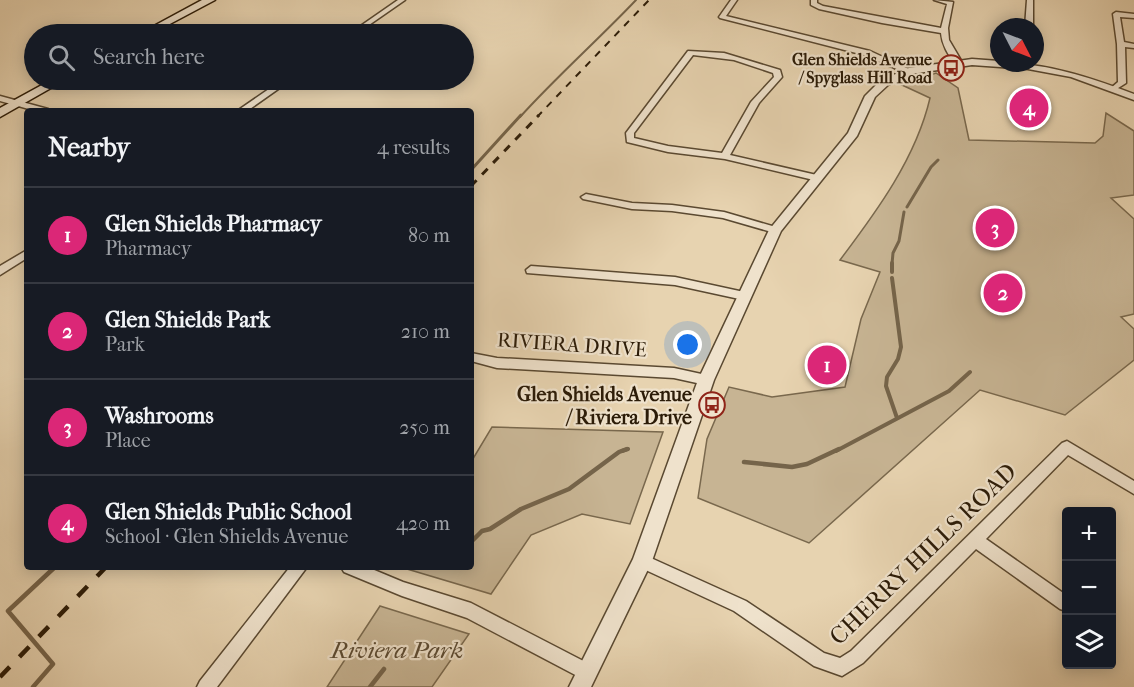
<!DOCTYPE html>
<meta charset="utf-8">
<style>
:root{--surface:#171b24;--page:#242831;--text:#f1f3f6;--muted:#9ea1a6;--line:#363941;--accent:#db2777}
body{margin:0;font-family:"IM FELL French Canon",serif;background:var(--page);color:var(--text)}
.controls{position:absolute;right:18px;bottom:18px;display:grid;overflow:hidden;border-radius:6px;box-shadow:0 3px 15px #0003}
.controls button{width:54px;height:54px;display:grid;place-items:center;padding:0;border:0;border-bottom:2px solid var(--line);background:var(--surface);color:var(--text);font:30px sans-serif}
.compass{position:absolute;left:990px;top:18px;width:54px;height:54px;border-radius:50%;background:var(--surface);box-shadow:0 3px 15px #0003;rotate:132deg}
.you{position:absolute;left:688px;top:345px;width:21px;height:21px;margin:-15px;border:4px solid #fff;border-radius:50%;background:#1a73e8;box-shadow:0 0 0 9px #1a73e833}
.badge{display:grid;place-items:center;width:39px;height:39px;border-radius:50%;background:var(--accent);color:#fff;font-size:20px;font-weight:700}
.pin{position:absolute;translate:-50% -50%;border:3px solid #fff;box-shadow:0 2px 6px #0006}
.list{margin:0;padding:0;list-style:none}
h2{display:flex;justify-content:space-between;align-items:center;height:78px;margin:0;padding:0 24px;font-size:26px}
h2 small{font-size:20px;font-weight:400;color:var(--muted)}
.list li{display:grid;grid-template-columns:39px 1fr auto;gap:18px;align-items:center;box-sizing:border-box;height:96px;padding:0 24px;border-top:2px solid var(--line)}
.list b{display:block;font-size:22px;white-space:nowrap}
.list p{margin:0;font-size:20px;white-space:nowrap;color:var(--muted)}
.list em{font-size:20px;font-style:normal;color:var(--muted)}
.icon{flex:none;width:33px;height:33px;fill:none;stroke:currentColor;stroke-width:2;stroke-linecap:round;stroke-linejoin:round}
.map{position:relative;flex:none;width:1134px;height:687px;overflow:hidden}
.search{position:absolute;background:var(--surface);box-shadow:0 3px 15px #0003;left:24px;top:24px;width:450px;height:66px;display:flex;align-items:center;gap:15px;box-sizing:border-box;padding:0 21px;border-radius:33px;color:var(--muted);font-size:22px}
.panel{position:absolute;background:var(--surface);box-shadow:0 3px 15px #0003;left:24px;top:108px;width:450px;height:462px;border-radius:6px}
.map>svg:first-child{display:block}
.green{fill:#c7b493;stroke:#79684d;stroke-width:1.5}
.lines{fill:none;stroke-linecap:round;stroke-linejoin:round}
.stream-far3{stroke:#75644a;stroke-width:2}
.stream-far2{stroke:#75644a;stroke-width:3}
.stream-far1{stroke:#75644a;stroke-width:4}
.stream{stroke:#75644a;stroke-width:4.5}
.minor-casing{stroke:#5a4931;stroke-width:3}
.tertiary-casing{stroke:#5a4931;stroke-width:3}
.secondary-casing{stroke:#2b1b07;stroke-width:3}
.minor{fill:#efe2cc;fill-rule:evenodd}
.tertiary{fill:#efe2cc;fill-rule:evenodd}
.secondary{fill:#efe2cc;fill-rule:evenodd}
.rail-far2{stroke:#2b1b07;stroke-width:2;stroke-dasharray:7 7;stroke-linecap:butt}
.rail-far1{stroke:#2b1b07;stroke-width:3;stroke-dasharray:8 8;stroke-linecap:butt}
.rail{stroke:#2b1b07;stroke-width:4.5;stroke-dasharray:14 14;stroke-linecap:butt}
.labels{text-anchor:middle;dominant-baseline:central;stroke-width:4.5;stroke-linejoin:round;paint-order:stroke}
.far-poi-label{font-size:16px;font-weight:bold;fill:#2b1b07;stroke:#efe2cc;text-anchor:end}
.street-label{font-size:20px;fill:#2b1b07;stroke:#efe2cc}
.poi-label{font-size:20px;font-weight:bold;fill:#2b1b07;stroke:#efe2cc;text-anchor:end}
.near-street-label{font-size:24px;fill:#2b1b07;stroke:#efe2cc}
.near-park-label{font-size:24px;font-style:italic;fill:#5a4931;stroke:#efe2cc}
</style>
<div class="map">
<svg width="1134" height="687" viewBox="0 0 1134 687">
<rect width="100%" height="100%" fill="#e7d3b0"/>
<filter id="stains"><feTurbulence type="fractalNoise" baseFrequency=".00333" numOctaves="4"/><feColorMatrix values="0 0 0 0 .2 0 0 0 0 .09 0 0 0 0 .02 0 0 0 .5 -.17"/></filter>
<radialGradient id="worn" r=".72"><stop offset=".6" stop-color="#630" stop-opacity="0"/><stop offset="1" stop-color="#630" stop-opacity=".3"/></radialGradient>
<path class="green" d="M936,73L958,88L969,140L1095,143L1103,136L1106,113L1134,131V195L1111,198L1134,219V314L1121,317L1134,329V360L1065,415L980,390L809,543L698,498L707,439L729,387L772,397L845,387L861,319L880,272L840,260C877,211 916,158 930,98L902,85Z
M492,427L663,432L630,524L582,514L531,535L491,594L407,569L408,567H471V462Z
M380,606L469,634L432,687H327Z"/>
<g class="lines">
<path class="stream-far3" d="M520,117C557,76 598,40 636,0"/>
<path class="stream-far2" d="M471,170L521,115
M907,207L931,167L938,160
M892,264L893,253L899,241L904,212"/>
<path class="stream-far1" d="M892,272V263
M892,278L901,347L898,359L887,377L886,386L897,418
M622,451L628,449
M836,451L949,391L970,372"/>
<path class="stream" d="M744,462L792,467L807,464L839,449
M471,542L482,531L490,529L521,509L569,489L619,452L627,449
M33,687L53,664L8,611L55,567
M370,687L384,669"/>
<g class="minor-casing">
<path id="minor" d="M398,0H405L356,34H349Z
M731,0H737L726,16L870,51L913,71L906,73L864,55L720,18L719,17Z
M811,0H817V3L823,6L941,28L947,4L934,0L953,2L948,28L949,40L962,62L955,64C948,54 942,45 941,33L882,23L819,9L811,5Z
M1027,0H1033V27H1025Z
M1116,12L1134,14V18L1120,17L1124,42L1134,44V48L1125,47L1126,83L1115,90L1111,88L1118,82L1117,44L1113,14Z
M688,51L724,53L780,70L782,77L759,103L730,155L821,176V180L818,181L725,159L668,152L627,142L626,133ZM693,55L734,60L773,73L774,77L751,102L722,153L668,146L634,138V133Z
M282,80H291L247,111H237Z
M0,96L48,109L49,111H36L0,101Z
M586,194L632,203L672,205L724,212L779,228L780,230L775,233L723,218L672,211L632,209L583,199L581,197Z
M27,250V258L0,275V266Z
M531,266L675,277L744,292L750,296L744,300L675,285L527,273L526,270Z
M471,353L497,358L674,368L706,375L710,377L712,380L710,383L706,385L674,378L497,368L471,361Z
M1067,441L1134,481V494L1068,455L986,539L1066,595V611L1060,609L976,549L863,663L842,676L814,666L734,611L637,566L634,561L637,556L642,554L746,601L824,653L840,658L851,651L1062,443Z
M290,567H307L217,687H197L200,681Z
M341,567H367L403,582L471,603L593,666L596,672L593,678L587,681L581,678L467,618L402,596L344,572Z"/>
</g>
<g class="tertiary-casing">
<path id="tertiary" d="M972,59L999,61V63C1047,63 1089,77 1134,94V100L1071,77L1028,69L972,65L911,74L888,85L875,97L857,136L781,231L714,380L652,561L591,687H569L633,559L698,380L769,230L848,133L865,96L880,81L909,68Z"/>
</g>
<g class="secondary-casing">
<path id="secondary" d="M202,0H215L151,34H139Z
M51,80H65L0,117V108Z"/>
</g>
<use href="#minor" class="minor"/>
<use href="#tertiary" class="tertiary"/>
<use href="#secondary" class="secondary"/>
<path class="rail-far2" d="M537,117L649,0"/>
<path class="rail-far1" d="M471,186L539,115"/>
<path class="rail" d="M0,677L106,567"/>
</g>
<defs>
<g id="bus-ring" transform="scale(1.35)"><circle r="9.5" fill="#efe2cc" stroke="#8f2418" stroke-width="1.5"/><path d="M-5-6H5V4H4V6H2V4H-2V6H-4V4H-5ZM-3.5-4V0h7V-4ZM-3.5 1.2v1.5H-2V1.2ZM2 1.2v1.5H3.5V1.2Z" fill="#8f2418"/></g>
</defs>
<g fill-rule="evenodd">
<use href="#bus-ring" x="951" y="68"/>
<use href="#bus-ring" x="712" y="405"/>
</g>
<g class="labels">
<g class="far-poi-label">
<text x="932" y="59">Glen Shields Avenue<tspan x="932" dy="18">/ Spyglass Hill Road</tspan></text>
</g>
<g class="street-label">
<text transform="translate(572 345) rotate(4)">RIVIERA DRIVE</text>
</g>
<g class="poi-label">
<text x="692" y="394">Glen Shields Avenue<tspan x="692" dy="23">/ Riviera Drive</tspan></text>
</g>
<g class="near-street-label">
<text transform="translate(923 554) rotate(-44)">CHERRY HILLS ROAD</text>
</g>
<g class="near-park-label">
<text x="397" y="650">Riviera Park</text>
</g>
</g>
<rect width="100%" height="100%" filter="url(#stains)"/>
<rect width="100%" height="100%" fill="url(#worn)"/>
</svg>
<div class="controls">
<button>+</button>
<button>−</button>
<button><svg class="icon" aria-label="layers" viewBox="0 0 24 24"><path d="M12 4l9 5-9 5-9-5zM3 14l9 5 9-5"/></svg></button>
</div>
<svg class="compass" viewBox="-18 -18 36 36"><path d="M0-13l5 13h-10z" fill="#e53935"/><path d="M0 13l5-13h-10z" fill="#9ea1a6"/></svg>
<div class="you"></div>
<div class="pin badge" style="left:827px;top:365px">1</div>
<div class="pin badge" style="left:1003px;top:293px">2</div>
<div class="pin badge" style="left:995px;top:228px">3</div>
<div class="pin badge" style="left:1029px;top:108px">4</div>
<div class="search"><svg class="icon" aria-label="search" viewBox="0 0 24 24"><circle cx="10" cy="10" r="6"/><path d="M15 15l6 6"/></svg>Search here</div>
<section class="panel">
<h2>Nearby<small>4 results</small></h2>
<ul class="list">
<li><span class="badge">1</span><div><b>Glen Shields Pharmacy</b><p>Pharmacy</p></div><em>80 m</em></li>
<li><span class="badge">2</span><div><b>Glen Shields Park</b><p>Park</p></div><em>210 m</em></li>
<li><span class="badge">3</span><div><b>Washrooms</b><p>Place</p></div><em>250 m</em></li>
<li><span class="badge">4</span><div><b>Glen Shields Public School</b><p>School · Glen Shields Avenue</p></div><em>420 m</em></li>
</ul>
</section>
</div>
